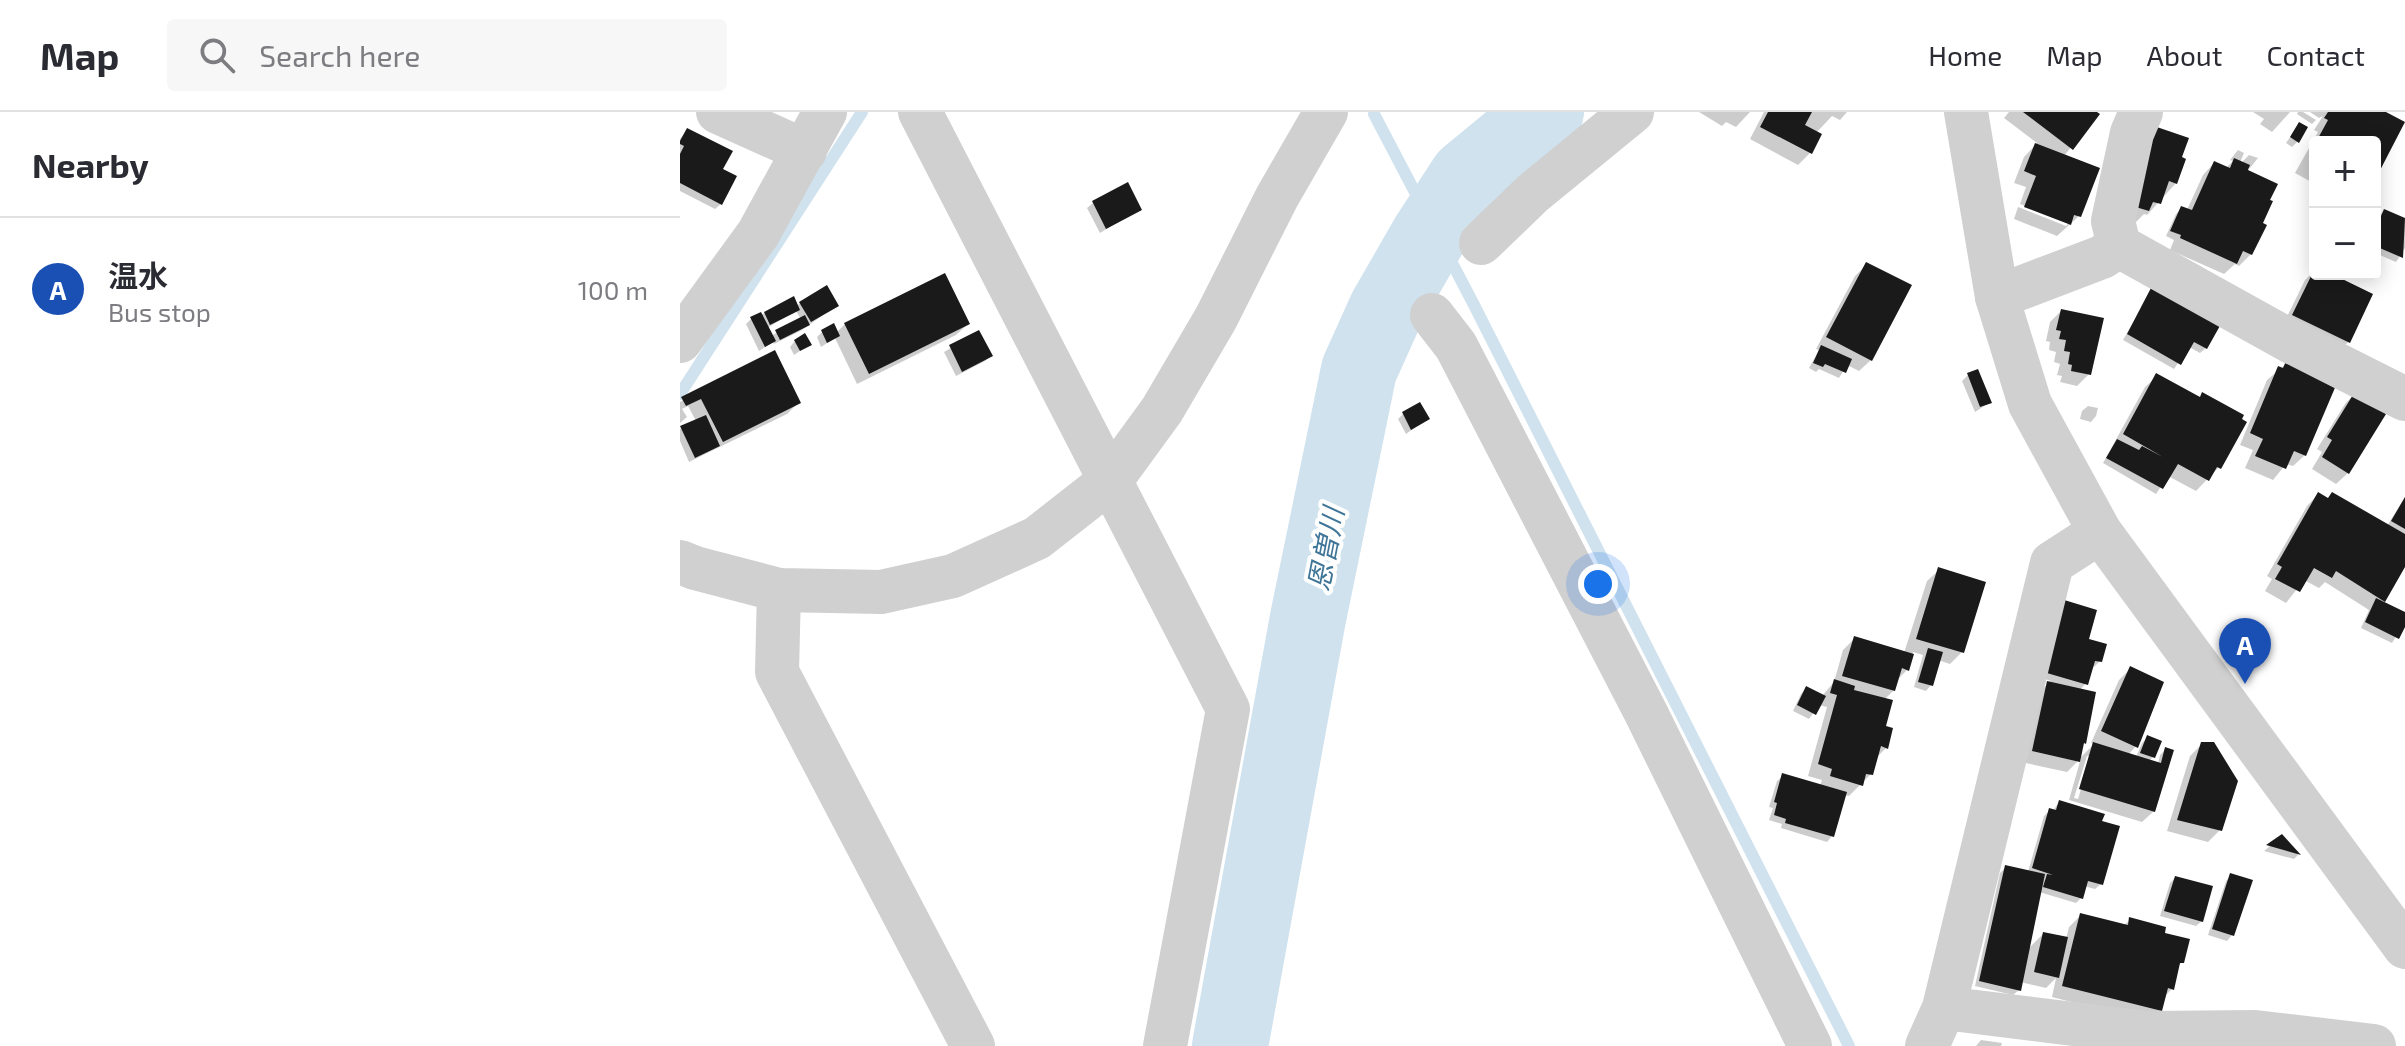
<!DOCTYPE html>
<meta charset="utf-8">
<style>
:root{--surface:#fff;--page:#f7f7f7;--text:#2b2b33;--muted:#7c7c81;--line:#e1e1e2;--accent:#0b8043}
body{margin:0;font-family:"Exo 2","Noto Sans JP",sans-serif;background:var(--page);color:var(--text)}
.controls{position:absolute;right:24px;top:24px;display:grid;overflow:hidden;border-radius:8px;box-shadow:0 4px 20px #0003}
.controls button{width:72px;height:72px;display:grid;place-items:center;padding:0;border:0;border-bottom:2px solid var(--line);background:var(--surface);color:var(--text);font:40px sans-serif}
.you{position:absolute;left:918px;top:472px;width:28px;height:28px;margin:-20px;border:6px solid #fff;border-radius:50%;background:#1a73e8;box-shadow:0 0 0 12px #1a73e833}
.badge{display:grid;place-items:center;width:52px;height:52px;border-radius:50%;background:var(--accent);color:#fff;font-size:26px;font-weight:700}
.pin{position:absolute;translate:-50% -66px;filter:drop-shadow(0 2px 4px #0008)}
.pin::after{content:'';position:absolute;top:42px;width:28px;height:24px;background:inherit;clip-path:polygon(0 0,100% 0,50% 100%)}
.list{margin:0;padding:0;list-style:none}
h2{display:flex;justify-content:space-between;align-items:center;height:104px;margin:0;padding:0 32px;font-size:34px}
h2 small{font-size:26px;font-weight:400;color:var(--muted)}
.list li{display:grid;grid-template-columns:52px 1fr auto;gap:24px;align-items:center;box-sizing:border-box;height:144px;padding:0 32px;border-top:2px solid var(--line)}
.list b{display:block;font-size:30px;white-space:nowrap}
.list p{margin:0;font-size:26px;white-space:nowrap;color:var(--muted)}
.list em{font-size:26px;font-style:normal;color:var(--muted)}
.icon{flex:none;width:44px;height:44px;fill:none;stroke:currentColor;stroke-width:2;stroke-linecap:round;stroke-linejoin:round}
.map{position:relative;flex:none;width:1725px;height:934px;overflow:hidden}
header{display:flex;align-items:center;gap:48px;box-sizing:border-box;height:112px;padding:0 40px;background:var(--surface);border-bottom:2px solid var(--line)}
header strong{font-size:38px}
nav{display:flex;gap:44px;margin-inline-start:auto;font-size:28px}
.search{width:560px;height:72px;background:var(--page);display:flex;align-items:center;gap:20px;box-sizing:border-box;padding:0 28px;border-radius:8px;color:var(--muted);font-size:30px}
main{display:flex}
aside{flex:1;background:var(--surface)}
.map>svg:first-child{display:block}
.shadow{fill:#0003;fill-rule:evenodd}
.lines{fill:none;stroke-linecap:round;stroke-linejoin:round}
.stream{stroke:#cfe2ee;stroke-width:12}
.river{stroke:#cfe2ee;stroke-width:76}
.building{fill:#1a1a1a}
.minor{stroke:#d0d0d0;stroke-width:44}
.tertiary{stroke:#d0d0d0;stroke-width:44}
.labels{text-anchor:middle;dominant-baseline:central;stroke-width:8;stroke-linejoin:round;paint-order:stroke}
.water-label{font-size:28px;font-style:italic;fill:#3f7597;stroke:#fff}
</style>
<header>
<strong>Map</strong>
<div class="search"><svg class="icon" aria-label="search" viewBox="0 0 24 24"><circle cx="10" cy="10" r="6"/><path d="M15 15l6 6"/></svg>Search here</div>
<nav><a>Home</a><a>Map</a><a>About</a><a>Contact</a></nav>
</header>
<main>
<aside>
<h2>Nearby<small></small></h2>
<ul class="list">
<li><span class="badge" style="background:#1a4fb4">A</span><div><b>温水</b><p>Bus stop</p></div><em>100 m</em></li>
</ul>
</aside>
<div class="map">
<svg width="1725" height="934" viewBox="0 0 1725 934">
<rect width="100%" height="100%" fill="#fff"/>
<path class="shadow" d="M1019,0H1070L1056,15L1046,10L1042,14Z
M1084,0H1167L1160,8L1152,4L1136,21L1139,23L1130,41L1118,53L1070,27Z
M1329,0H1414L1417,3L1384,44L1399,104L1377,124L1334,107L1338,95L1386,114L1389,111L1340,92L1346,75L1334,71L1344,45L1357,31L1324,6Z
M1573,0H1610L1592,20L1580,12L1584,7Z
M1618,0H1623L1636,8L1632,12L1617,2Z
M1630,0H1701L1695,63V30H1635V72L1615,61L1638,20L1634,18L1643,4L1639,6Z
M1619,12L1618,29L1612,35L1606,31Z
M7,18L41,58V92L35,97L0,79V27Z
M1558,38L1564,41L1559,53L1569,43L1578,46L1570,56L1567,55L1571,142L1559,154L1555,152L1544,162L1490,138L1494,128L1486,124L1496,102L1502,96L1507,98L1523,63L1534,51L1546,56L1553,49L1550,48Z
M1500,47L1496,71L1467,103L1464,102L1456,110L1439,105Z
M413,91L460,97L420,121L407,96Z
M1704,99L1725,108V136L1716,150L1695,141V108Z
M1187,152L1191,248L1179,259L1167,253L1159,266L1139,257L1136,260L1129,256L1139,238L1136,237L1175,164Z
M1635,158V162H1647L1668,230L1657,241L1602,215L1625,168Z
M1473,176L1526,236L1520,241L1509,235L1494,257L1443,228Z
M120,191L157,193L122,218L94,232L93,230L79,239L66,212L71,207L85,201L117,194ZM116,199L121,207L91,224L87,216Z
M1381,199L1409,262L1397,274L1380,270L1382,264L1377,263L1380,252L1374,250L1376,240L1369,238L1370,230L1366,229L1370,210Z
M165,212H288L276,223L177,272L155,226L141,235L137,225L142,220L156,221Z
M298,220L311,244L305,249L276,264L264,240Z
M115,229L130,232L114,243L110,235Z
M1606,252L1625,343L1613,354L1606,352L1593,368L1565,356L1573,338L1560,333L1587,268Z
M1288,263L1309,291L1295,300L1282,269Z
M1477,264L1518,286L1523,282L1539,355L1516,379L1488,364L1476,382L1423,351L1465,275Z
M1676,280L1668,361L1656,372L1632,357L1642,340L1637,337L1665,292Z
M15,281L119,290L107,302L9,350L0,329V317L16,309L8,294L2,297L7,305L0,311V290Z
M1408,294L1418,296L1416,304L1411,310L1400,307L1402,299Z
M723,302L747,307L726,322L718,307Z
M1638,382L1707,414L1725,385V451L1701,491L1725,502V510L1712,531L1681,516L1689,498L1645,470L1639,476L1624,468L1606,491L1585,479L1592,467L1587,464L1627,394Z
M1259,458L1282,540L1270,552L1258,548L1251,573L1246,579L1234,575L1243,543L1233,540L1227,558L1216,569L1214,578L1204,588L1206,636L1196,646L1191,662L1169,684L1164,683L1152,724L1147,730L1101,716L1102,712L1089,708L1093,696L1089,695L1097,669L1103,664L1140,674L1142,668L1128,664L1147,595L1139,593L1129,607L1113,599L1121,582L1127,576L1142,584L1154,570L1163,538L1174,527L1224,541L1247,469Z
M1406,528L1420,549L1414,555L1411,554L1406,571L1400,578L1399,647L1414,632L1411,631L1439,568L1451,556L1456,634L1448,643L1456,645L1462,631L1467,626L1473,645L1469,649L1478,652L1480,643L1486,637L1474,699L1462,710L1389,688L1401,646L1387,660L1341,650L1356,583L1371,569L1356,564ZM1407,644H1411L1398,687L1394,686Z
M1522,632L1540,718L1528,730L1487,719L1510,644Z
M1379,690L1420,711L1421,772L1415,777L1404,774L1401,786L1396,791L1359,780L1347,838L1363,822L1386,827L1389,815L1401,803L1443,814L1450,808L1482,822L1502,850L1497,855L1492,877L1484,885L1480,898L1469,910L1372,885L1376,866L1366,876L1340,870L1339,878L1333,883L1295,874L1320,761L1326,755L1348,760L1364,704L1370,698L1373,699Z
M1602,724L1618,743L1614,747L1584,739Z
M1551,764L1552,823L1547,829L1528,823L1546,769Z
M1495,766L1522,809L1516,814L1480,804L1490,771Z
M1301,928L1322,931L1321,934H1296Z"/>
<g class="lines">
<path class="stream" d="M694,2L793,191L1169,934
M711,191L731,206
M0,282L182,0"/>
<path class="river" d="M550,934L628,506L679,258L706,198L748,125L787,65L866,0"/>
</g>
<path class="building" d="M1088,0H1132L1125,13L1142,22L1132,42L1080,15Z
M1343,0H1417L1420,2L1393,38Z
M1648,0H1706L1725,10L1695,68V30H1636L1648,8L1644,6Z
M1619,10L1628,15L1619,31L1610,25Z
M1471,13L1509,26L1502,45L1506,47L1497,72L1489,69L1481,92L1473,90L1469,99L1449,93Z
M7,16L53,39L43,57L57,64L42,93L0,71V42L4,34L0,32V29Z
M1355,31L1420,56L1401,105L1394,103L1391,113L1344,95L1356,64L1344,59Z
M1554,46L1570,53L1568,58L1598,72L1590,88L1593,89L1583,111L1587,113L1572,143L1563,139L1557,152L1500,126L1501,123L1490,119L1501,94L1512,98L1534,49L1550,56Z
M448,70L462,98L426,117L412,89Z
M1704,97L1725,106L1723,146L1695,134V118Z
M1186,150L1232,173L1192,249L1146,225Z
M1635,156V162H1652L1693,182L1670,231L1612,203Z
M265,161L290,212L189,262L164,211Z
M147,173L159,194L131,210L119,190Z
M1472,174L1541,212L1527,237L1514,230L1501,253L1447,222Z
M114,184L120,198L90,213L84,200Z
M1381,197L1424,206L1411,263L1391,259L1392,253L1388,252L1390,240L1384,239L1386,228L1379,227L1381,219L1376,218Z
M81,200L96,229L85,235L70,205Z
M125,203L130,213L100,228L95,218Z
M154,211L160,224L147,231L141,218Z
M299,218L313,244L282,260L269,233Z
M125,221L132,233L120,239L114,228Z
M1141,233L1172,247L1166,261L1145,252L1143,255L1133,251Z
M95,238L121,291L43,330L21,287L6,294L1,285Z
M1606,249L1657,271L1626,344L1614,339L1606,357L1575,344L1583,327L1570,321L1598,254L1603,256Z
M1298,257L1312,291L1300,295L1287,261Z
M1476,261L1520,285L1522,280L1564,303L1562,307L1567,310L1541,357L1537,355L1529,369L1498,352L1483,377L1426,346L1437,327L1459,338L1462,334L1483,345L1443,322Z
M1676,278L1706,302L1669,362L1642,345L1652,328L1647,325Z
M740,290L750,307L731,318L722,300Z
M26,303L40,334L15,346L0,314Z
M1638,380L1648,386L1652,380L1725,422V455L1705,490L1656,459L1652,466L1634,456L1620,480L1595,467L1602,455L1597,452Z
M1725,385V417L1711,409Z
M1258,455L1306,470L1284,541L1236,527Z
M1696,486L1725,500V515L1719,527L1685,510Z
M1381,487L1417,498L1409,527L1427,532L1422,550L1415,549L1408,573L1360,559Z
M1174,524L1234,542L1229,559L1222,556L1215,579L1162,564Z
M1248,536L1263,540L1253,574L1238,570Z
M1450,554L1484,570L1458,636L1421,619Z
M1154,567L1175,574L1174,578L1213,588L1206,614L1213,616L1208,637L1201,634L1193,663L1186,662L1183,674L1150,664L1152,657L1138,652L1157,583L1150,581Z
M1367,569L1416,580L1406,632L1404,631L1400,650L1352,639Z
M1126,574L1146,584L1136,603L1117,593Z
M1467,623L1482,629L1475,646L1460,641Z
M1413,630L1481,651L1485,635L1494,638L1475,700L1399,677Z
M1521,630H1534L1558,669L1542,719L1497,708Z
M1102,661L1167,680L1154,725L1105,711L1106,707L1094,703L1097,691L1094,690Z
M1379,688L1425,702L1422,709L1440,714L1423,773L1408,769L1403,787L1363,775L1367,762L1373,763L1352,756L1369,696L1376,698Z
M1602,722L1621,743L1586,733Z
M1325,753L1365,762L1341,879L1299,869Z
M1550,761L1573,768L1554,824L1532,817Z
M1495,764L1533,774L1523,810L1484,799Z
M1400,801L1448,813L1449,805L1486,815L1485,821L1510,827L1504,851H1500L1494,878L1488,876L1482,899L1382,874Z
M1363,820L1388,825L1379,866L1354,860Z"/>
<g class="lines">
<path class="minor" d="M38,0L125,39
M240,0L548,597L485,934
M801,131L853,81L952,0
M1439,134L1433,109L1452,21L1461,0
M1317,185L1422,145L1439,134L1610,229L1725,287
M752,203L776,234L966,601L1130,934
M0,229L78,122L145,0
M99,478L97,560L293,934
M1264,896L1467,921L1575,920L1694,934
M1247,934L1264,896L1372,451L1420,420"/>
<path class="tertiary" d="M1286,0L1317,185L1350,292L1420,420L1725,835
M0,450L15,456L99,478L201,480L273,464L357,426L431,368L482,298L536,206L597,85L646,0"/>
</g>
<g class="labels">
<g class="water-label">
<text transform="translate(645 437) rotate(-79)">恩曽川</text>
</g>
</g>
</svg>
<div class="controls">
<button>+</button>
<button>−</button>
</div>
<div class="you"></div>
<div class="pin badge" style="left:1565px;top:572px;background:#1a4fb4">A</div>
</div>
</main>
